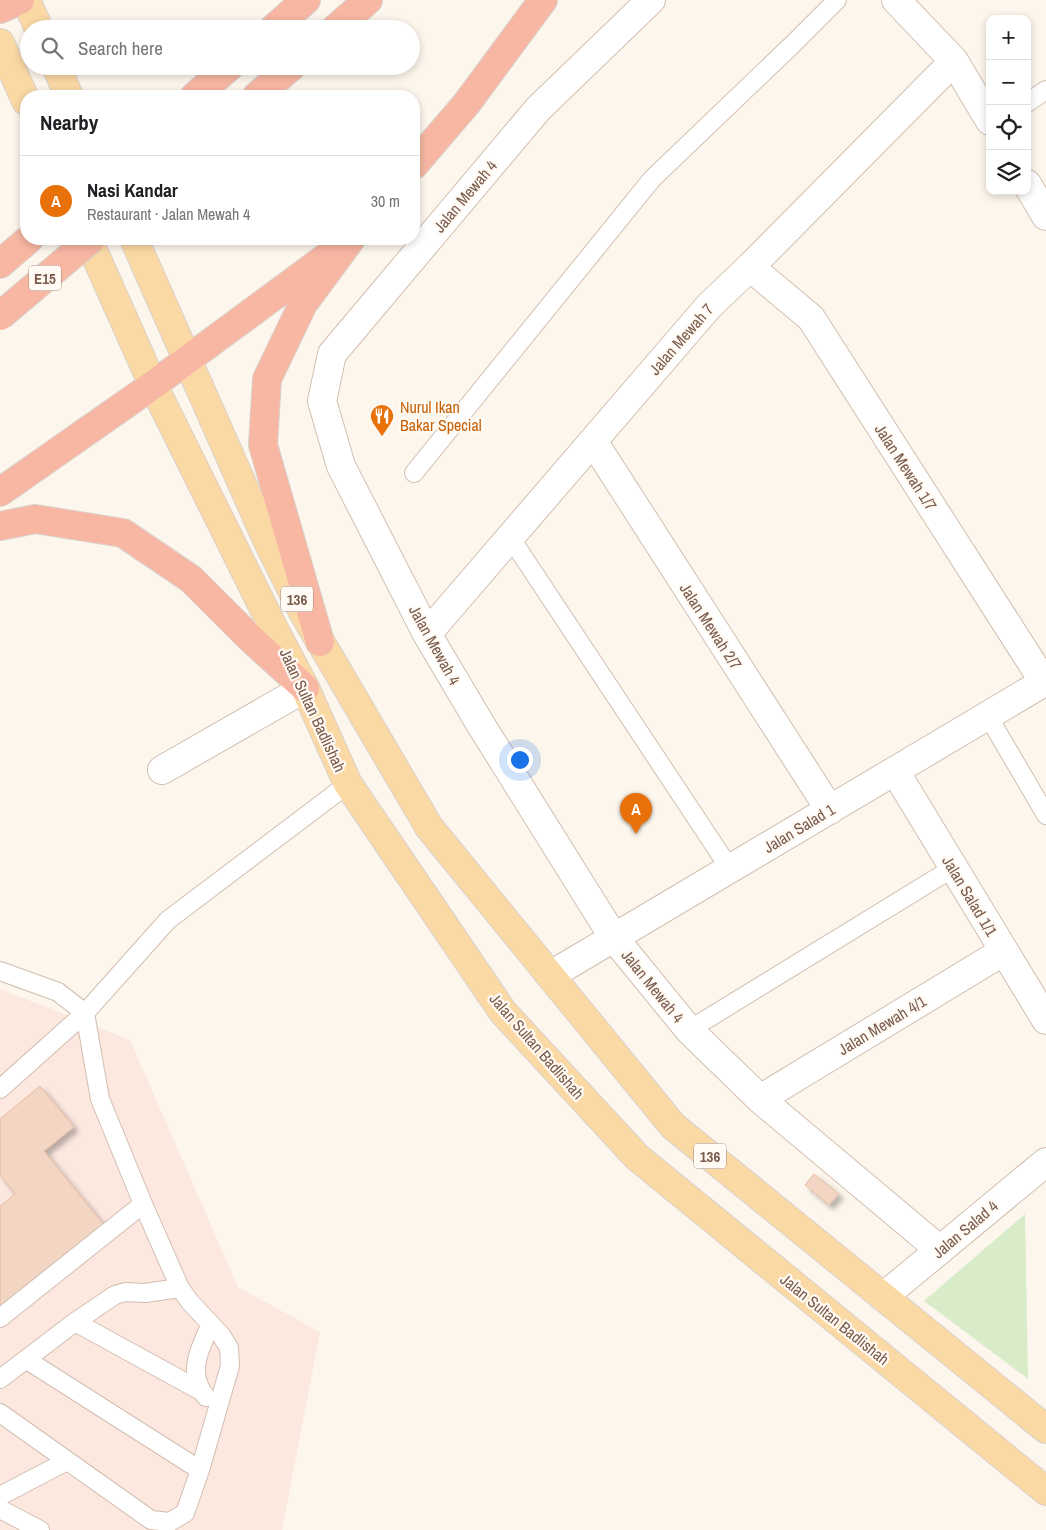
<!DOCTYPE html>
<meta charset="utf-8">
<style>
:root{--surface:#fff;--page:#f6f6f6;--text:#202124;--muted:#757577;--line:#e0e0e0;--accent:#e76f51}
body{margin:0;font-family:"Archivo Narrow",sans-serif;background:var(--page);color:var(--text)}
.controls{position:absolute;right:15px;top:15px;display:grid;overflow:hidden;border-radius:10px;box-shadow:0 2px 8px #0003}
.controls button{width:45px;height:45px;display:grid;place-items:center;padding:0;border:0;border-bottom:1px solid var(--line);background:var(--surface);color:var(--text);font:25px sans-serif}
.you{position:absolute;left:519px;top:759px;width:18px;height:18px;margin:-12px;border:4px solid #fff;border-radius:50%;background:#1a73e8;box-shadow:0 0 0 8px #1a73e833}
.badge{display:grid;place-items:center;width:32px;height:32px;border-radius:50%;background:var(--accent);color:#fff;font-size:16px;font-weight:700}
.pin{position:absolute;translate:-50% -41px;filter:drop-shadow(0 1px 2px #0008)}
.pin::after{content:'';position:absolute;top:26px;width:18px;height:15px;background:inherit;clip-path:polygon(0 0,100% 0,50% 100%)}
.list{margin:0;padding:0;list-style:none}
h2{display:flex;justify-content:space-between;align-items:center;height:65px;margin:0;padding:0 20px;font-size:21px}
h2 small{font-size:16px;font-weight:400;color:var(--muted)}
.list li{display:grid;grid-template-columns:32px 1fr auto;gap:15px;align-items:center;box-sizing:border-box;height:90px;padding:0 20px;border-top:1px solid var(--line)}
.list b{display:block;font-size:19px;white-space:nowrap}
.list p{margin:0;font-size:16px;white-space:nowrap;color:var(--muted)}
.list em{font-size:16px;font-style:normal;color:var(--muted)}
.icon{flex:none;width:28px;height:28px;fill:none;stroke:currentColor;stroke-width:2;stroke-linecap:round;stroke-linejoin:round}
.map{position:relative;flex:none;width:1046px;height:1530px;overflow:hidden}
.search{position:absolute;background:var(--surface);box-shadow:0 2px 8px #0003;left:20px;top:20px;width:400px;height:55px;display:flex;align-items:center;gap:12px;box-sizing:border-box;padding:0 18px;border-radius:28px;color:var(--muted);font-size:19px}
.panel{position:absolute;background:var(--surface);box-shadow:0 2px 8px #0003;left:20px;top:90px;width:400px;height:155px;border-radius:20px}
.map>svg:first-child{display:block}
.commercial{fill:#fde8e0}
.green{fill:#d8ecc9}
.building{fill:#f3d5c3;stroke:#e6bba3;filter:url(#shadow)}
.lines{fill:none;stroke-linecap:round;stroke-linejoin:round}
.lane-casing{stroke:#d1beb0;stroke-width:20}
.street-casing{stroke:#d1beb0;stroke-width:30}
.primary-casing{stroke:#dad1cd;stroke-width:30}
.highway-casing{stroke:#dad1cd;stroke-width:30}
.lane{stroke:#fff;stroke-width:18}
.street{stroke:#fff;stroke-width:28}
.primary{stroke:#fbd9a5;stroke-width:28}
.highway{stroke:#f7b7a3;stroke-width:28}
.highway-bridge-casing{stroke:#dad1cd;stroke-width:30;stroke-linecap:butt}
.highway-bridge{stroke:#f7b7a3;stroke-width:28}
.labels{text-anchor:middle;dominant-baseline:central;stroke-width:4.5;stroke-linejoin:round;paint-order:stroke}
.shield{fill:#fffaf3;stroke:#a28b7f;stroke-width:1}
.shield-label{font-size:15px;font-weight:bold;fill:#7a5c4d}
.street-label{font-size:16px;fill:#7a5c4d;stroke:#fffaf3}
.food-label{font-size:16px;fill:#c56008;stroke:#fffaf3;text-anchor:start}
</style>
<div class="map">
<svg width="1046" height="1530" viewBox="0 0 1046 1530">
<defs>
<filter id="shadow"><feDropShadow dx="4.5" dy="4.5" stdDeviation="2.5" flood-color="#0004"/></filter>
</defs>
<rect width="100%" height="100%" fill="#fdf6ec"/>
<path class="commercial" d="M0,989L130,1040L238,1287L320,1332L282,1530H0Z"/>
<path class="green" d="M1025,1214L1028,1379L924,1301Z"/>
<path class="building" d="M40,1086L74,1127L44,1151L104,1225L0,1309V1206L15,1194L0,1175V1119Z
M814,1174L839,1194L829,1205L805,1185Z"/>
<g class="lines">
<g class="lane-casing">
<path id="lane" d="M1027,103L1046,90
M414,473L652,179L793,44L837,0
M510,537L730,869
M988,716L1046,815
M0,971L58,992L85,1013L168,920L348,784
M689,1030L953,868
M0,1089L85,1013
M0,1318L143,1204
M75,1322L201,1391
M27,1360L200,1470
M0,1379L75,1322L115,1295L125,1292L145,1293L180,1288
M206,1397C186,1373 200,1348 211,1324
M0,1413L151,1520L170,1522L185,1513L200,1470L230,1366L229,1348L221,1335L190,1302L180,1288L143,1204L100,1099L85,1013
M0,1496L67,1461
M0,1509L40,1530"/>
</g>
<g class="street-casing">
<path id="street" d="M651,0L538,109L332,354L322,401L341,466L427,634L481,725L614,938L689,1030L760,1099L940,1250
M896,0L954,61L990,121
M1027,184L1046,216
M750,267L811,318L1044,682
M593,441L830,810
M427,634L709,306L750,267L954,61
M162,770L305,688
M895,771L1046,1020
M551,975L1046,681
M760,1099L1004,951
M883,1297L1046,1162"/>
</g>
<g class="primary-casing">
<path id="primary" d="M26,0L39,29
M0,43L26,101
M56,66L69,96
M88,239L153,385L274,629L305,688L348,784L503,1012L637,1157L1046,1491
M134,239L267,540L303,612L429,827L673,1126L1046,1429"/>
</g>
<g class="highway-casing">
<path id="highway" d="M0,9L20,0
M273,29L306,0
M335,29L368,0
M195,96L230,66
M257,96L292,66
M414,165L467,103L543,0
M0,264L29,239
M0,492L153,385L328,256
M0,526L35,519L123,533L191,579L250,638L305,688
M320,642L263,445L267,379L303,304L351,239"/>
</g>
<use href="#lane" class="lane"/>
<use href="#street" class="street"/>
<use href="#primary" class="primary"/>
<use href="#highway" class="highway"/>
<g class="highway-bridge-casing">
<path id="highway-bridge" d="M0,316L91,239"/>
</g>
<use href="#highway-bridge" class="highway-bridge"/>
</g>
<defs>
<g id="restaurant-pin" transform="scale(1.25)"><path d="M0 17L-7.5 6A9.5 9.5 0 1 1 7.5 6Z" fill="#e8710a" stroke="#fffaf3"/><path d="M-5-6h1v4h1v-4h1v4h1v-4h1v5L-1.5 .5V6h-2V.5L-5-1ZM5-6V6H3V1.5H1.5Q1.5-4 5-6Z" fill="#fff"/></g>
</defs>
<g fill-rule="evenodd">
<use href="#restaurant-pin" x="382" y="416"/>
</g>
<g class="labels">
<g class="shield">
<rect x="29" y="265.5" width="32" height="25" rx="4"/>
<rect x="281" y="586.5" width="32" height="25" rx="4"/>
<rect x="694" y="1143.5" width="32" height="25" rx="4"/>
</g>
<g class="shield-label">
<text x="45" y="278">E15</text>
<text x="297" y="599">136</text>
<text x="710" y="1156">136</text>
</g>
<g class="street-label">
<text transform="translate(465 196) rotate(-50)">Jalan Mewah 4</text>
<text transform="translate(681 339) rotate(-49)">Jalan Mewah 7</text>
<text transform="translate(906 467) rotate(57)">Jalan Mewah 1/7</text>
<text transform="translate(711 626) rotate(57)">Jalan Mewah 2/7</text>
<text transform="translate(435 645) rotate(61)">Jalan Mewah 4</text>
<text transform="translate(313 710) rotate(65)">Jalan Sultan Badlishah</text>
<text transform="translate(799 828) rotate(-31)">Jalan Salad 1</text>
<text transform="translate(970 896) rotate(59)">Jalan Salad 1/1</text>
<text transform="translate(653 986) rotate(51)">Jalan Mewah 4</text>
<text transform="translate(882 1025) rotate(-31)">Jalan Mewah 4/1</text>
<text transform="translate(537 1046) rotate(49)">Jalan Sultan Badlishah</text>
<text transform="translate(965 1229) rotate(-40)">Jalan Salad 4</text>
<text transform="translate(835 1319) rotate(39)">Jalan Sultan Badlishah</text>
</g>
<g class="food-label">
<text x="400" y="407">Nurul Ikan<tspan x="400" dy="18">Bakar Special</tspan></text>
</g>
</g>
</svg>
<div class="controls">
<button>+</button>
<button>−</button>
<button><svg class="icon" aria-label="locate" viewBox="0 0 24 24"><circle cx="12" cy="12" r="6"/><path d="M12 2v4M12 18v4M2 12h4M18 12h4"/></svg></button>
<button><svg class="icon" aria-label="layers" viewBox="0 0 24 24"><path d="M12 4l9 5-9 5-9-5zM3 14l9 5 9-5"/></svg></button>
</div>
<div class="you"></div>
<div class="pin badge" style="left:636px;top:834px;background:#e8710a">A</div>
<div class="search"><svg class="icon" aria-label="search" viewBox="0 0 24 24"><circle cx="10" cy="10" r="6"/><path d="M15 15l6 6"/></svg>Search here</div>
<section class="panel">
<h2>Nearby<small></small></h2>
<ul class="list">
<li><span class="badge" style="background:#e8710a">A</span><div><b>Nasi Kandar</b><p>Restaurant · Jalan Mewah 4</p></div><em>30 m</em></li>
</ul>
</section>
</div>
